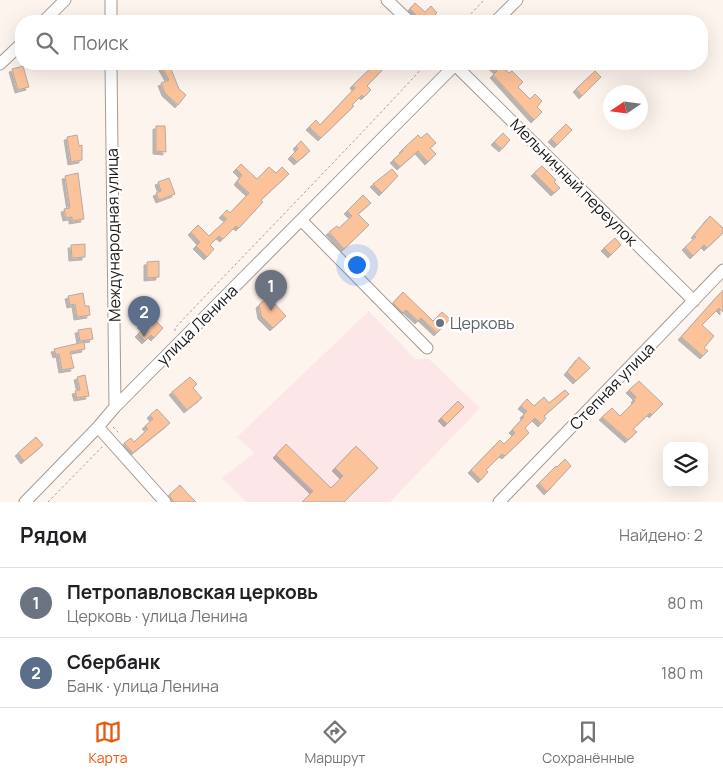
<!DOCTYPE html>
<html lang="ru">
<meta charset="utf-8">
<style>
:root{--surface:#fff;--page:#f2f2f2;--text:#202124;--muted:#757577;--line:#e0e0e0;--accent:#ea580c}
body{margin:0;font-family:Manrope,sans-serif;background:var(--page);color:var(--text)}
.controls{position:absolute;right:15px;bottom:15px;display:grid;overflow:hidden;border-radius:10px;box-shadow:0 5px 20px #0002}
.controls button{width:45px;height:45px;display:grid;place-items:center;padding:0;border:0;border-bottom:1px solid var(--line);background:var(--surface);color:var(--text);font:25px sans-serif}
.compass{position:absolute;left:603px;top:85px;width:45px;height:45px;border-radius:50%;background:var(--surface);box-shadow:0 5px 20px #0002;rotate:257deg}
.you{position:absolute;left:356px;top:264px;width:18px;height:18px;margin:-12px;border:4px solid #fff;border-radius:50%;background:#1a73e8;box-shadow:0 0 0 8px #1a73e833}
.badge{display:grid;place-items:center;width:32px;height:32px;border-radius:50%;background:var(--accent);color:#fff;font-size:16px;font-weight:700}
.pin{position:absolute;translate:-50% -41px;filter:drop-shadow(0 1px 2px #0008)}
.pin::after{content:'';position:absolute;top:26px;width:18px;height:15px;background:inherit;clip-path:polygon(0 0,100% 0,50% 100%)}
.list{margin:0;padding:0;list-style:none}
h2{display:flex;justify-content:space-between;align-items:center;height:65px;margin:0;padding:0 20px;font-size:21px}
h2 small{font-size:16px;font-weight:400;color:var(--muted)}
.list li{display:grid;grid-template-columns:32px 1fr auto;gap:15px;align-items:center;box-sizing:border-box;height:70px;padding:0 20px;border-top:1px solid var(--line)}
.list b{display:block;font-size:19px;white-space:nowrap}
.list p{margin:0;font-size:16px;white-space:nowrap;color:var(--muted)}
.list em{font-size:16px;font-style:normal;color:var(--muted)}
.icon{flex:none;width:28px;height:28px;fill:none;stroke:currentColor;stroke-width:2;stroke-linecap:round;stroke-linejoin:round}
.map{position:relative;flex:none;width:723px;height:502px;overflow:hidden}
.search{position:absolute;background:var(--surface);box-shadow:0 5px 20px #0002;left:15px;right:15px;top:15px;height:55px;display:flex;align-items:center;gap:12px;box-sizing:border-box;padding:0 18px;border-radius:20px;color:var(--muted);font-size:19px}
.sheet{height:205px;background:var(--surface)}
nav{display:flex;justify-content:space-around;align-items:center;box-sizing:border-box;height:70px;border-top:1px solid var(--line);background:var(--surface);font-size:14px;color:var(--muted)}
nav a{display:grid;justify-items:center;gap:2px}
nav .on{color:var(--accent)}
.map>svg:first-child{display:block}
.education{fill:#fce6e7}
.building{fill:#fcc29a;stroke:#b4aba5;filter:url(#shadow)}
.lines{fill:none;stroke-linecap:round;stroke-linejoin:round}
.minor-casing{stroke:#a49b95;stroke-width:13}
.path{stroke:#a49d98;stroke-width:1;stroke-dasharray:2.5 2.5;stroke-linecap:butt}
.minor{stroke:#fff;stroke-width:11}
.worship-dot{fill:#6b7280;stroke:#fff;stroke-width:2}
.labels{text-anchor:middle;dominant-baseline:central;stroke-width:4.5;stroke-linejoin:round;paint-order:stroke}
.street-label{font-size:16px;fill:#191614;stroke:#fff}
.worship-label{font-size:16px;fill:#5b616d;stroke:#fff;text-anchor:start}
</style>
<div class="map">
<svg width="723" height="502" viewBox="0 0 723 502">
<defs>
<filter id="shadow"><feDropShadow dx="-3" dy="3" stdDeviation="0" flood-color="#0004"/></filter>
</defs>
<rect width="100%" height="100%" fill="#fef4ee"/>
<path class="education" d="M369,311L415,359H429L480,408L390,502H246L222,478L254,453L237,437Z"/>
<path class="building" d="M415,3L425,12L431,6L437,13L429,21H422L410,9Z
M160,64H169L179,89L186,95L178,105L165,93L161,83L169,80Z
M375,64H388L367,86L371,90L364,97L362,95L352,105L354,106L321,138L309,127L316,120L320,125L355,88L353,85Z
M489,64H499L509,73L512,71L523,82L518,87L530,99L535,94L542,101L537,107L542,112L534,120L493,75L497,71Z
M23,66L29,87L18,90L12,69Z
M595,71L601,77L582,96L576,89Z
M566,124L572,130L557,145L551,139Z
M156,126H165L166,152L156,151Z
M427,133L436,143L430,148L436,154L428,162L418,151L400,167L393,160L403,151L402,150L418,135L421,138Z
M503,133L510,140L502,149L494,142Z
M77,135L79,146L82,145V160L71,162L67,137Z
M301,141L310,151L297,162L291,156L298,149L296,146Z
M241,164L257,179L269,167L276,173L282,167L289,174L261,200L263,202L239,228L236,226L223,239L219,236L210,245L214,249L207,257L196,246L200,242L191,232L198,225L209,236L227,219L222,215L227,210L230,213L249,193L237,182L242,175L236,169Z
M542,166L556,180L554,182L560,188L554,193L534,173Z
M392,169L398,176L382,193L373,184Z
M78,173L84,219L72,221V217L66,218L64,209L70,208L65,176Z
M169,178L175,194L159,200L156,193L161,191L158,182Z
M363,195L371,203L358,214L369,225L344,249L329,232L337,226L339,228L352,216L347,211Z
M710,216L723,228V233L707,248L704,245L693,256L685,247L696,237L694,235Z
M615,238L621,245L611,255L604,248Z
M85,244V257L72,258L71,245Z
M159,261V277L147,278V262Z
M723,290V312L719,308L702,325L714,336L704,348L708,351L703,356L681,337Z
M403,292L433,321L442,312L450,319L437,333L421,318L418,321L406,310L403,313L393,303Z
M83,293L85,306H89L90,315L77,317L75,304L70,305L68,296Z
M263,301L274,303L286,316L273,328L261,316L259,305Z
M150,315L163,328L154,338L151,335L145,341L138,334L144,328L140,325Z
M91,328L93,339L80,341L78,330Z
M84,342L85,349L70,352L74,368L62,370L59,354L56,355L54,349Z
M579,357L590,368L576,381L567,372Z
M85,375L89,396L77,398L75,391L80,390L77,377Z
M190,377L197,384L193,388L202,398L187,410L172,392Z
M639,381L663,404L652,415L650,413L633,429L637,432L628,440L602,417L612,408L620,416L635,401L634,400L636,397L629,390Z
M565,390L569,394L544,416L546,418L541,424L535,418L525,428L529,433L505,456L502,454L486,470L488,472L481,480L471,470L500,440L504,444L515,433L512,430L524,417L523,415L527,411L521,406L527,399L534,406L544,397L549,403Z
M458,401L464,407L447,424L441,418Z
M157,409L170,423L133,453L124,443L131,438L134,442L148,429L145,426L153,419L150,415Z
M36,437L43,445L24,461L18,453Z
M286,444L331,488L343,476L335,468L356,446L378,468L344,502H302L313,491L276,455Z
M565,459L571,466L547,492L539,483L556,466L557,467Z
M180,485L189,495L196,502H174L169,495Z"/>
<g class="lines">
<g class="minor-casing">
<path id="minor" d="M111,0V21
M387,0L409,21
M44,21L65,0
M496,21L517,0
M0,64L21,44
M111,64L115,407
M454,64L694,301
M301,220L427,348
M98,427L165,502
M25,502L98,427L115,407L456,64
M499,502L723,270"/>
</g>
<path class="path" d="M464,21L484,0
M175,331V328C258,240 344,153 426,64
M113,427L118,432L117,433
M48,502L103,446"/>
<use href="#minor" class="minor"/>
</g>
<circle class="worship-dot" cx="440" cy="323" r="5"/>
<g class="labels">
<g class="street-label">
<text transform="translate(574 182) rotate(45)">Мельничный переулок</text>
<text transform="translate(113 235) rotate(-91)">Международная улица</text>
<text transform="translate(197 325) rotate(-45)">улица Ленина</text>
<text transform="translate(612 386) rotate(-46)">Степная улица</text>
</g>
<g class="worship-label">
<text x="450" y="323">Церковь</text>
</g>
</g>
</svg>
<div class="controls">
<button><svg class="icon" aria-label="layers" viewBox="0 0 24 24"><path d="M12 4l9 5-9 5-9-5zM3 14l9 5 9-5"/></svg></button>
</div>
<svg class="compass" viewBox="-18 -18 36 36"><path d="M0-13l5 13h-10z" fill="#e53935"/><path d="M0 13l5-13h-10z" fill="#757577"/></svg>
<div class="you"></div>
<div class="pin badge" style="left:271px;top:311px;background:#6b7280">1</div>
<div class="pin badge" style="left:144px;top:337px;background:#5c6f8a">2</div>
<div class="search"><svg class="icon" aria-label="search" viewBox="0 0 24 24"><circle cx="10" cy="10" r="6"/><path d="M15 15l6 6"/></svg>Поиск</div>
</div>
<section class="sheet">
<h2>Рядом<small>Найдено: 2</small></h2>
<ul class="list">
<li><span class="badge" style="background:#6b7280">1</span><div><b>Петропавловская церковь</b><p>Церковь · улица Ленина</p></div><em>80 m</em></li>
<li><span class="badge" style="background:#5c6f8a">2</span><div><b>Сбербанк</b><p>Банк · улица Ленина</p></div><em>180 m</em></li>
</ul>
</section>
<nav>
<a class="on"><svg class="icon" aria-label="map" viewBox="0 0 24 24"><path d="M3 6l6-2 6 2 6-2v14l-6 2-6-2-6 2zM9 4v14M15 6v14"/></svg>Карта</a>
<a><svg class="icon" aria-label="directions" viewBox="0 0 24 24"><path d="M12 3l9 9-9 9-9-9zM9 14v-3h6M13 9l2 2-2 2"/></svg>Маршрут</a>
<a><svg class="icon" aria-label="saved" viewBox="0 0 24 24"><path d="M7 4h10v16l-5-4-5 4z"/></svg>Сохранённые</a>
</nav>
